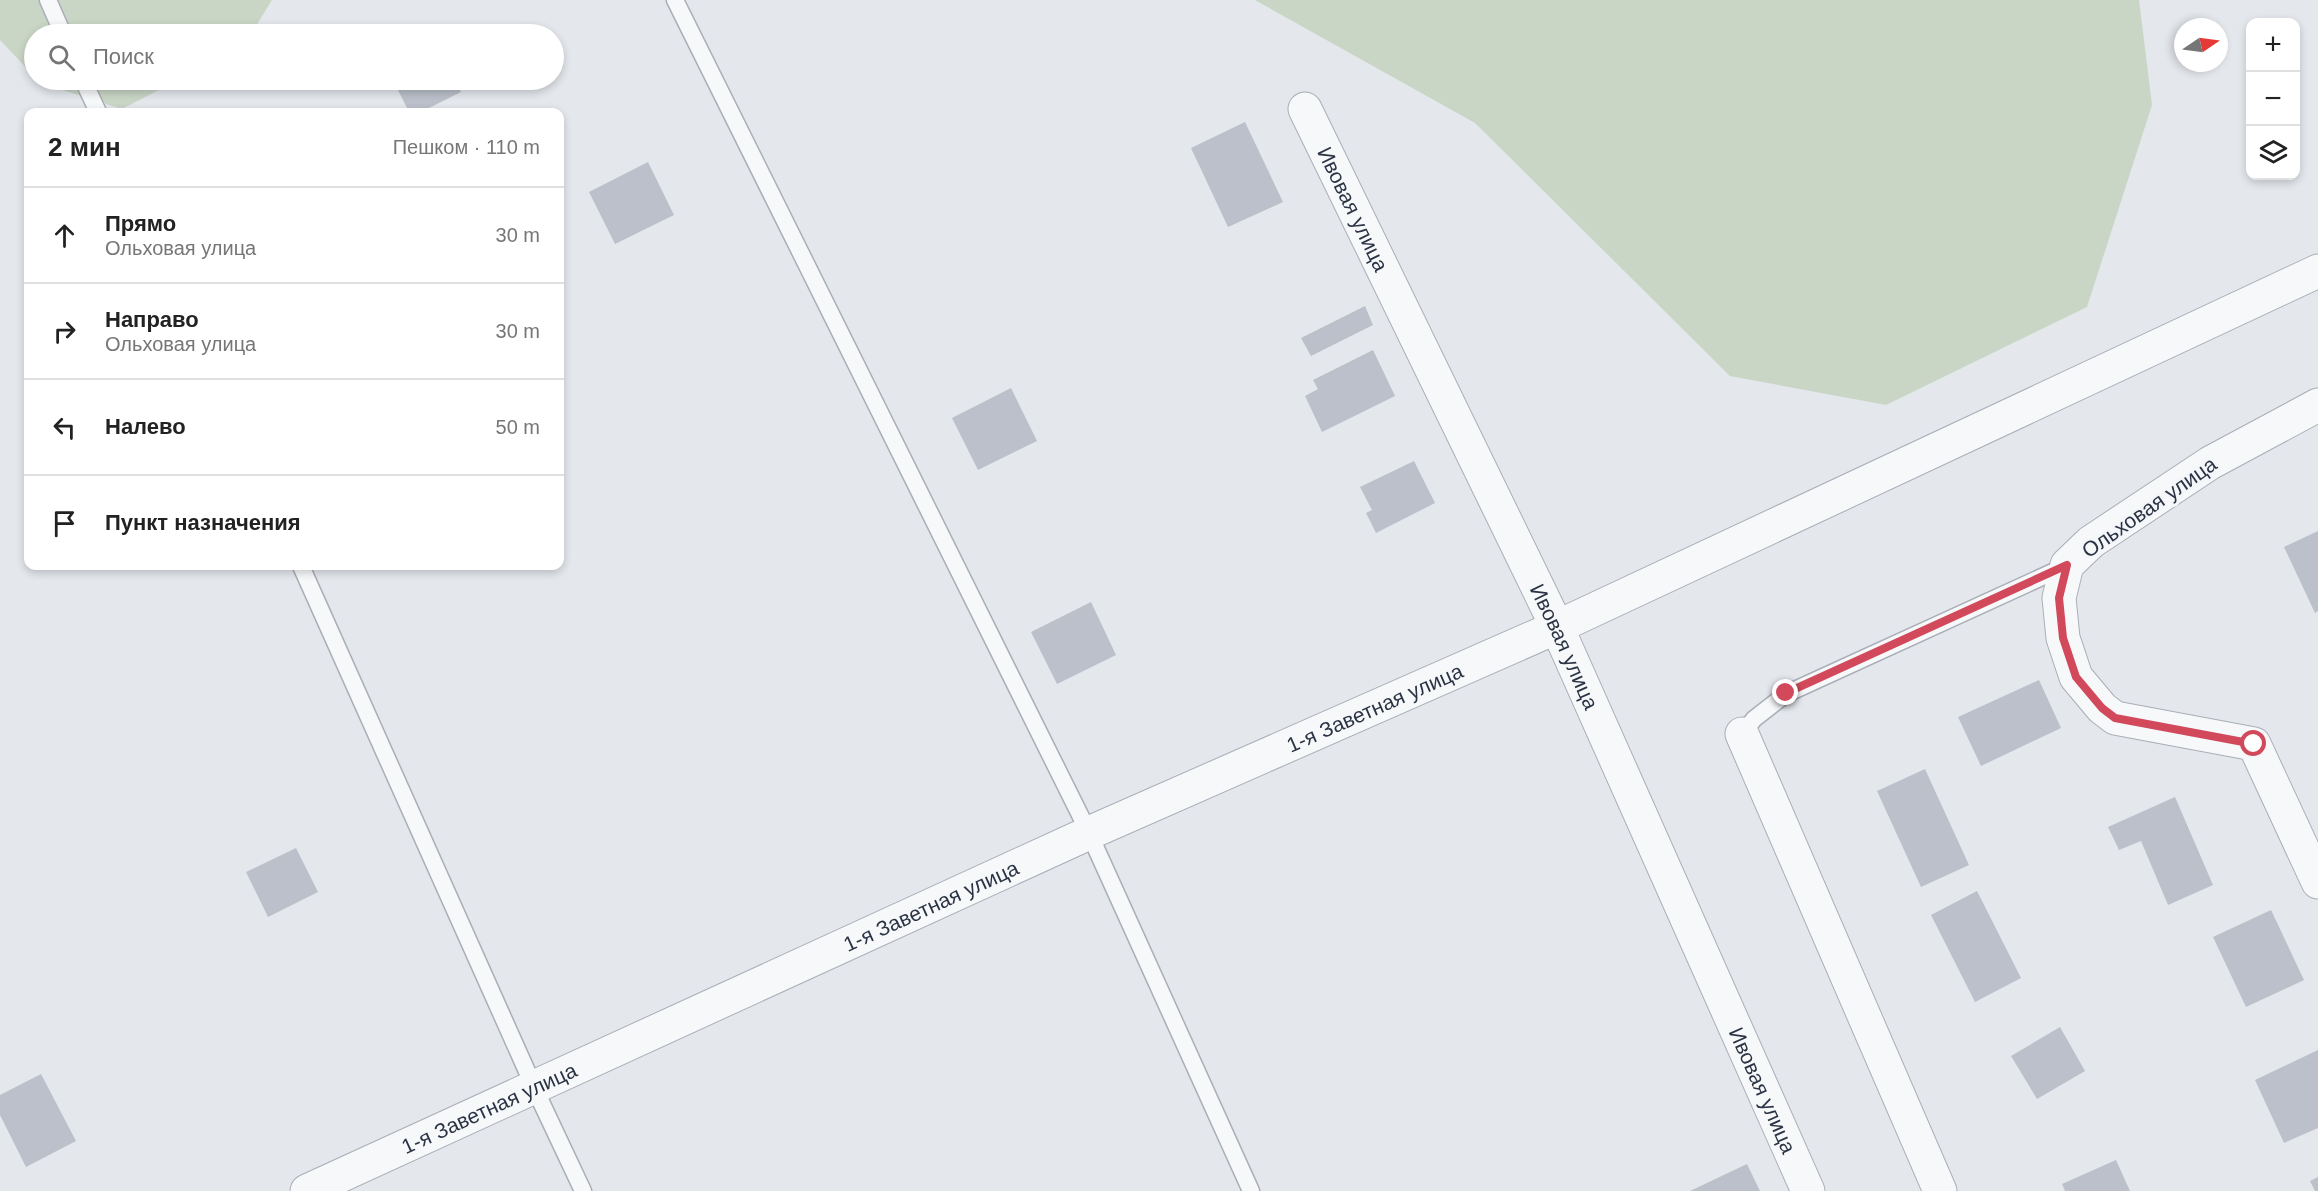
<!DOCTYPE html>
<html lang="ru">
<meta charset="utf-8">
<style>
:root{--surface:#fff;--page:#f2f2f2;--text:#222;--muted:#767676;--line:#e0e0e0}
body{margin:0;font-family:Helvetica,sans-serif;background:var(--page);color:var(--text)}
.controls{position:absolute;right:18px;top:18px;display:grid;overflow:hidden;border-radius:12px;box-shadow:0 3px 9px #0003}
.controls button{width:54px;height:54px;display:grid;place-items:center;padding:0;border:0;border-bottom:2px solid var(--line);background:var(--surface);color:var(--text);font:30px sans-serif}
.compass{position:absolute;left:2174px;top:18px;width:54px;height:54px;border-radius:50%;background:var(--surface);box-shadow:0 3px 9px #0003;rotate:77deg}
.stop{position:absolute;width:18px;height:18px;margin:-14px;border:4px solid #d1495b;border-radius:50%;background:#fff}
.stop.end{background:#d1495b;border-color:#fff;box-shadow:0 2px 6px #0008}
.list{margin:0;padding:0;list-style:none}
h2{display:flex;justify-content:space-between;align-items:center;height:78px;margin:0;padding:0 24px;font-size:26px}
h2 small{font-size:20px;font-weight:400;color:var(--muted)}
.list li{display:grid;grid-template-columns:39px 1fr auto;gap:18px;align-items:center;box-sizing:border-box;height:96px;padding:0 24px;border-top:2px solid var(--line)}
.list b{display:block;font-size:22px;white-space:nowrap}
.list p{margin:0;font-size:20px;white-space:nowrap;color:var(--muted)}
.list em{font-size:20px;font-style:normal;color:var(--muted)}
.icon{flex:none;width:33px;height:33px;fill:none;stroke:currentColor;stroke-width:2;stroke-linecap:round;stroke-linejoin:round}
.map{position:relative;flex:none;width:2318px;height:1191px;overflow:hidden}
.search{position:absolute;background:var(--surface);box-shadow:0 3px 9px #0003;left:24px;top:24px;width:540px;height:66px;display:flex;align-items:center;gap:15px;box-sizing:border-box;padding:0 21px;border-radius:33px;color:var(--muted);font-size:22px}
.panel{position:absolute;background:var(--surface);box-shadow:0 3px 9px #0003;left:24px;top:108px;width:540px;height:462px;border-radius:12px}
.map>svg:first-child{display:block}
.green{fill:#c9d6c5}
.building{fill:#bbc0ca}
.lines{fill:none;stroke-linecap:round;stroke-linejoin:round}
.lane-casing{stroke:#a9aeb7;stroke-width:19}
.street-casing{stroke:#a9aeb7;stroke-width:35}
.lane{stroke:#f7f8fa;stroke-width:16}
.street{stroke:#f7f8fa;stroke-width:33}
.route{stroke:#d1495b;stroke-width:8}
.labels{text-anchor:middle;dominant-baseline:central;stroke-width:6;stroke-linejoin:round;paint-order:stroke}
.street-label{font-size:21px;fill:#2b3445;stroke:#f4f6f9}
</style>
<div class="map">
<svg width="2318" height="1191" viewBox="0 0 2318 1191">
<rect width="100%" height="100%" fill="#e4e7ec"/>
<path class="green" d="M0,0H272L251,34H34V76L0,40Z
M1255,0H2139L2152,105L2087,307L1886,405L1730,376L1475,123Z
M38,80H178L122,109L41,83Z"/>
<path class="building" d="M393,80H455L461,92L421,112H409Z
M1245,122L1283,202L1228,227L1191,148Z
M648,162L674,215L615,244L589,192Z
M1365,306L1373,325L1311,356L1301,338Z
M1373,350L1395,396L1322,432L1305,396L1318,389L1313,380Z
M1011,388L1037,441L978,470L952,418Z
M1414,461L1435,503L1376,533L1366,513L1372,510L1360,487Z
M2318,531V611L2315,613L2284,547Z
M1091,602L1116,655L1057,684L1031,632Z
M2039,680L2061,728L1981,766L1958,717Z
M1925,769L1969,865L1921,887L1877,791Z
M2175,797L2213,885L2168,905L2141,841L2119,850L2108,827Z
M296,848L318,892L268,917L246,872Z
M1977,891L2021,978L1975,1002L1931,915Z
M2271,910L2304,980L2246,1007L2213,937Z
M2060,1027L2085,1071L2037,1099L2011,1056Z
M2318,1050V1128L2284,1143L2255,1080Z
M41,1074L76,1141L26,1167L0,1115V1095Z
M2116,1160L2130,1191H2065L2062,1184Z
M1747,1164L1760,1191H1690Z
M2318,1177V1191H2315L2310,1181Z"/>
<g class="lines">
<g class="lane-casing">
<path id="lane" d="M48,0L63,34
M675,0L1089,833L1251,1191
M83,80L98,112
M301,566L534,1087L583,1191
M1742,734L1754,719L1786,694L2066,566"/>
</g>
<g class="street-casing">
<g id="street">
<path id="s1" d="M1305,109L1557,627L1808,1191"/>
<path d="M2318,405L2210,463L2091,542L2067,565L2059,598L2063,638L2076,677L2102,708L2115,718L2254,744L2318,882"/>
<path d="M1742,734L1940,1191"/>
<path id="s2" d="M307,1191L1089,833L1557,627L2318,271"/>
</g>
</g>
<use href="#lane" class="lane"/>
<use href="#street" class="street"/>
</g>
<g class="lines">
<path class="route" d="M1786,693L2067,565L2059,598L2063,638L2076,677L2102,708L2115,718L2254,744"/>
</g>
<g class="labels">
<g class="street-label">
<text stroke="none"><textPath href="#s1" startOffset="111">Ивовая улица</textPath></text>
<text transform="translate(2149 507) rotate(-35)">Ольховая улица</text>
<text stroke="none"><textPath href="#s1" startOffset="597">Ивовая улица</textPath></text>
<text stroke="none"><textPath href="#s2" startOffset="1172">1-я Заветная улица</textPath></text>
<text stroke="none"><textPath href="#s2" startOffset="686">1-я Заветная улица</textPath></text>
<text stroke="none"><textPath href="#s1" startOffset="1083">Ивовая улица</textPath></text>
<text stroke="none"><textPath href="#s2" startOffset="200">1-я Заветная улица</textPath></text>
</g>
</g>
</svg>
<div class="controls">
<button>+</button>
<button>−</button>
<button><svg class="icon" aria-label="layers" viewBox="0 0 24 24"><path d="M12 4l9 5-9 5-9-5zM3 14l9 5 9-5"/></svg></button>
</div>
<svg class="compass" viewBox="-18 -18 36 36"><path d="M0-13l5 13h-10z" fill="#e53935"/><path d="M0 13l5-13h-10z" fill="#767676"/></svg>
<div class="stop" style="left:2254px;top:744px"></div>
<div class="stop end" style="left:1786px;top:693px"></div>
<div class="search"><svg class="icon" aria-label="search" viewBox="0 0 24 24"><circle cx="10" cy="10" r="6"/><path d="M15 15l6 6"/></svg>Поиск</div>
<section class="panel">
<h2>2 мин<small>Пешком · 110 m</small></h2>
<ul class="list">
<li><svg class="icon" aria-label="ahead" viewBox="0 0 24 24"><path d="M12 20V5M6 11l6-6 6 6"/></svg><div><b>Прямо</b><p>Ольховая улица</p></div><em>30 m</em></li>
<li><svg class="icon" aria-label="right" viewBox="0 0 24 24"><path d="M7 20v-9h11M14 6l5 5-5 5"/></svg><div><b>Направо</b><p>Ольховая улица</p></div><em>30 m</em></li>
<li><svg class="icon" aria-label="left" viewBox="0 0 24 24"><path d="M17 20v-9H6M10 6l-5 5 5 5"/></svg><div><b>Налево</b></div><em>50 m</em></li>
<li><svg class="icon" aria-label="arrive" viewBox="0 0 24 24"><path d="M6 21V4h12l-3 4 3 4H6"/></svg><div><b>Пункт назначения</b></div></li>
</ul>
</section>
</div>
